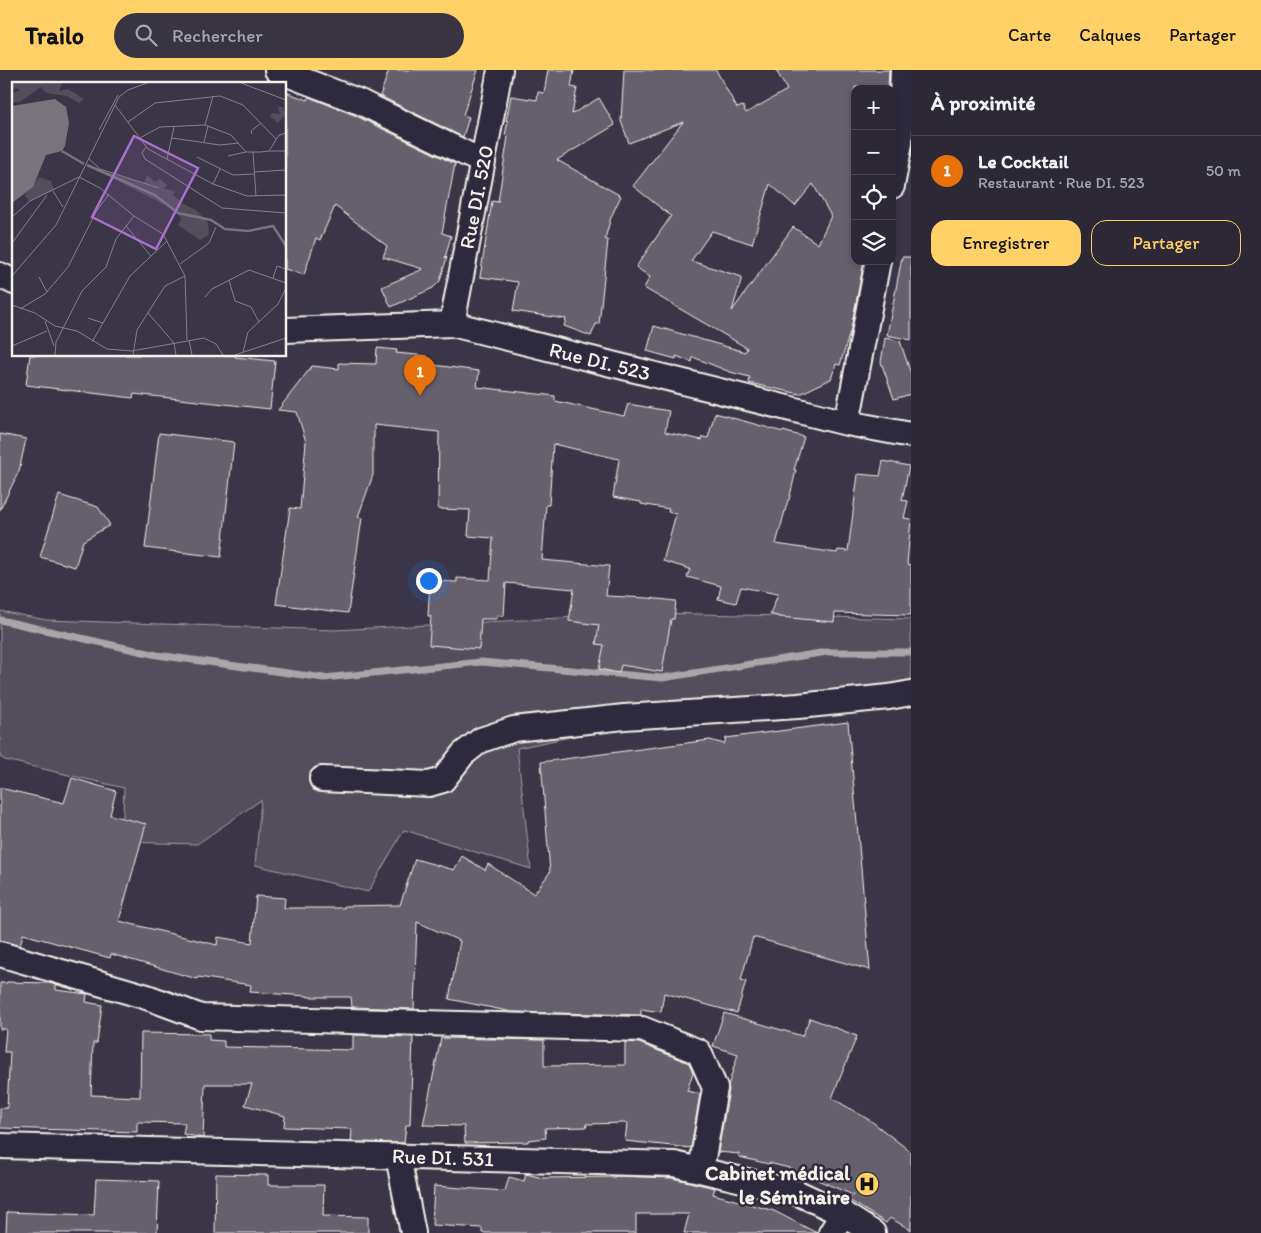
<!DOCTYPE html>
<html lang="fr">
<meta charset="utf-8">
<style>
:root{--surface:#2c2835;--page:#383441;--text:#f1f3f6;--muted:#a6a6ad;--line:#484450;--accent:#ffd166}
body{margin:0;font-family:Itim,sans-serif;background:var(--page);color:var(--text)}
.controls{position:absolute;right:15px;top:15px;display:grid;overflow:hidden;border-radius:10px;box-shadow:0 2px 8px #0003}
.controls button{width:45px;height:45px;display:grid;place-items:center;padding:0;border:0;border-bottom:1px solid var(--line);background:var(--surface);color:var(--text);font:25px sans-serif}
.you{position:absolute;left:428px;top:510px;width:18px;height:18px;margin:-12px;border:4px solid #fff;border-radius:50%;background:#1a73e8;box-shadow:0 0 0 8px #1a73e833}
.badge{display:grid;place-items:center;width:32px;height:32px;border-radius:50%;background:var(--accent);color:#fff;font-size:16px;font-weight:700}
.pin{position:absolute;translate:-50% -41px;filter:drop-shadow(0 1px 2px #0008)}
.pin::after{content:'';position:absolute;top:26px;width:18px;height:15px;background:inherit;clip-path:polygon(0 0,100% 0,50% 100%)}
.list{margin:0;padding:0;list-style:none}
h2{display:flex;justify-content:space-between;align-items:center;height:65px;margin:0;padding:0 20px;font-size:21px}
h2 small{font-size:16px;font-weight:400;color:var(--muted)}
.list li{display:grid;grid-template-columns:32px 1fr auto;gap:15px;align-items:center;box-sizing:border-box;height:70px;padding:0 20px;border-top:1px solid var(--line)}
.list b{display:block;font-size:19px;white-space:nowrap}
.list p{margin:0;font-size:16px;white-space:nowrap;color:var(--muted)}
.list em{font-size:16px;font-style:normal;color:var(--muted)}
.actions{display:flex;gap:10px;padding:15px 20px}
.actions a{flex:1;padding:11px 0;border:1px solid var(--accent);border-radius:15px;text-align:center;font-size:18px;color:var(--accent)}
.actions .main{background:var(--accent);color:#111}
.icon{flex:none;width:28px;height:28px;fill:none;stroke:currentColor;stroke-width:2;stroke-linecap:round;stroke-linejoin:round}
.map{position:relative;flex:none;width:911px;height:1163px;overflow:hidden}
header{display:flex;align-items:center;gap:30px;box-sizing:border-box;height:70px;padding:0 25px;background:var(--accent);color:#111}
header strong{font-size:24px}
nav{display:flex;gap:28px;margin-inline-start:auto;font-size:18px}
.search{width:350px;height:45px;background:var(--page);display:flex;align-items:center;gap:12px;box-sizing:border-box;padding:0 18px;border-radius:28px;color:var(--muted);font-size:19px}
main{display:flex}
aside{flex:1;background:var(--surface)}
.map>svg:first-child{display:block}
.green{fill:#534e5c;stroke:#a4a0a2}
.lines{fill:none;stroke-linecap:round;stroke-linejoin:round}
.stream{stroke:#aaa6a7;stroke-width:7}
.building{fill:#65616c;stroke:#f4f1e8;fill-rule:evenodd}
.minor-casing{stroke:#f4f1e8;stroke-width:28}
.minor{stroke:#2f2a3d;stroke-width:24}
.labels{text-anchor:middle;dominant-baseline:central;stroke-width:5;stroke-linejoin:round;paint-order:stroke}
.street-label{font-size:21px;fill:#f4f1e8;stroke:#2f2a3d}
.poi-label{font-size:21px;font-weight:bold;fill:#f4f1e8;stroke:#2f2a3d;text-anchor:end}
.inset-river{fill:none;stroke:#78747b;stroke-width:2.5}
.inset-road{fill:none;stroke:#858187;stroke-width:1}
.view{fill:#a571cd;fill-opacity:0.15;stroke:#a571cd;stroke-width:2.5}
.inset-edge{fill:none;stroke:#f4f1e8;stroke-width:2.5}
</style>
<header>
<strong>Trailo</strong>
<div class="search"><svg class="icon" aria-label="search" viewBox="0 0 24 24"><circle cx="10" cy="10" r="6"/><path d="M15 15l6 6"/></svg>Rechercher</div>
<nav><a>Carte</a><a>Calques</a><a>Partager</a></nav>
</header>
<main>
<div class="map">
<svg width="911" height="1163" viewBox="0 0 911 1163">
<rect width="100%" height="100%" fill="#3b3647"/>
<filter id="ink" filterUnits="userSpaceOnUse"><feTurbulence type="fractalNoise" baseFrequency=".02" numOctaves="2"/><feDisplacementMap in="SourceGraphic" scale="10" xChannelSelector="R" yChannelSelector="G"/><feConvolveMatrix kernelMatrix="1 2 1 2 8 2 1 2 1" color-interpolation-filters="sRGB"/></filter>
<g filter="url(#ink)">
<path class="green" d="M0,541L46,550L335,560L655,543L911,549V622L681,644L517,678L531,799L404,760L368,822L255,795L261,730L197,774L122,772L124,718L5,690L0,687Z"/>
<g class="lines">
<path class="stream" d="M0,550L157,585L324,608L481,592L662,608L827,582H911"/>
</g>
<path class="building" d="M389,0H478L463,45L469,47L463,67L380,26Z
M548,0H574L571,17L577,18L572,44L599,28L615,55L557,90L621,126L611,147L605,169L608,170L599,254H596L591,266L564,256L566,249L513,241L518,212L480,207L492,131L498,132L508,66L505,65L508,51H506L511,26L537,30L538,22L544,23Z
M624,0H716L737,38L743,36L746,43L787,20L776,0H889L888,18L855,17V191H864L851,259L840,295L836,294L831,309L800,324L749,313L750,307L730,302L693,287L692,292L676,286V289L647,281L654,256L745,282L747,278L644,218L650,207L636,197L671,146L633,116L683,52L629,73L621,51ZM770,114L795,136L813,114L831,146L818,174L793,157L732,241L742,207L691,191L712,161L752,174Z
M285,22L308,30L309,27L354,45L455,94L442,163L451,166L445,188L447,187L440,211L433,218L391,237L382,217L423,199L383,187L387,176L335,136L320,170L316,168L304,205L285,199Z
M902,187H911V270L887,265Z
M885,268L900,271L911,304V324L894,329L881,292Z
M377,278L397,280L396,283L427,286L426,294L479,301L477,317L555,326V331L624,346L628,334L669,341L665,362L702,370L703,367L708,368L715,343L783,362V361L804,367L794,400H796L789,430H788L776,474L837,483L838,480L848,481L858,404L880,406L883,391L909,396L902,430L908,431L904,448L911,449L907,494L911,495V545L835,543L834,552L780,547L770,544L778,524L741,517L736,533L718,529L721,516L687,507L690,499L663,491L676,444L668,442L669,439L641,434V432L613,427L619,389L553,374L549,435H546L542,490L609,496L606,526L648,528L676,531L674,549H671L662,602L621,595L619,603L599,599L604,575L596,574L599,555L569,551L574,519L506,513L504,546L497,545V549H481L479,579L429,575L431,546H428L430,511L457,512V508L490,510L493,468L468,466L470,440L438,439L439,362L374,355V368H373V405L358,447L362,448L348,543L276,534L290,438L300,439L306,372L297,342L278,340L312,296L339,299V293L376,294Z
M30,285H235V287L275,291L270,339L134,324L133,328L26,315Z
M159,363L234,372L221,487L145,478Z
M0,364L26,369L19,401L0,440Z
M59,425L98,437L110,455L83,471L75,497L40,487Z
M848,652L870,900L753,867L741,910L746,911L737,943L664,923L661,942L641,939V945L512,942L449,929L460,871L417,852L414,939L352,937L351,927H308V926L250,922L251,915L198,907L197,909L111,884L110,888L23,864L20,876L0,871V718L64,733L72,708L116,721L110,745L146,754L119,851L217,875L218,867L252,873L256,826L285,828L284,838H344V836L400,835L415,789L454,800L462,786L485,800L488,794L534,824L550,802L541,692L710,670L724,674L726,668Z
M7,912L49,913L56,915V920L87,924L86,932L102,935L97,973H93L91,1025L140,1027L141,963L209,964V970L224,971V977L353,980V965L413,967L410,1055H406L404,1073L351,1072L352,1059L284,1057L285,1046L245,1035L252,1014H205L203,1068L183,1064L185,1053L137,1052V1062L0,1058V1038H7L10,982H4L6,959H0V913H7Z
M724,943L802,966L810,948L857,966L832,1028L871,1051L911,1082V1160L890,1148L886,1153L849,1130L853,1125L789,1098L769,1093V1094L739,1087V1084L718,1082L729,1020L728,1016L738,984L713,976Z
M441,968L544,970V996L625,995V972L639,973L689,993L693,1002L687,1021L700,1024L691,1078L625,1071L627,1053L586,1054L587,1057L545,1058L546,1068L528,1070V1072L465,1073L464,1056L423,1055Z
M216,1104L268,1105V1115H324L323,1146L368,1147V1163H215Z
M526,1104L543,1108L615,1107V1106L672,1108L715,1118L713,1124L774,1141L817,1163H684L689,1144H636V1163H482V1158L432,1155L434,1116L505,1121L509,1107L524,1111Z
M96,1109L159,1111L157,1163H6L7,1142L94,1145Z"/>
<g class="lines">
<g class="minor-casing">
<path id="minor" d="M277,0L360,32L483,92
M892,116L900,73L903,0
M0,205L14,212
M452,254L500,0
M285,260L452,254L847,353L911,365
M847,353L878,191
M322,709L429,714L443,710L463,684L481,670L514,659L624,647L798,636L889,627L911,623
M0,884L147,927L201,947L642,959L699,982L715,1018L701,1100
M0,1076L674,1094L798,1123L843,1144L873,1163
M398,1086L413,1163
M831,1163L843,1144"/>
</g>
<use href="#minor" class="minor"/>
</g>
</g>
<defs>
<g id="hospital-disc" transform="scale(1.25)"><circle r="9.5" fill="#ffd166" stroke="#2f2a3d"/><path d="M-5-5h3v3.5h4V-5h3V5h-3V1.5h-4V5h-3Z" fill="#111"/></g>
</defs>
<g fill-rule="evenodd">
<use href="#hospital-disc" x="867" y="1114"/>
</g>
<g class="labels">
<g class="street-label">
<text transform="translate(476 127) rotate(-79)">Rue DI. 520</text>
<text transform="translate(600 291) rotate(14)">Rue DI. 523</text>
<text transform="translate(443 1087) rotate(2)">Rue DI. 531</text>
</g>
<g class="poi-label">
<text x="850" y="1102">Cabinet médical<tspan x="850" dy="24">le Séminaire</tspan></text>
</g>
</g>
<g transform="translate(12 12)">
<rect width="274" height="274" fill="#3b3647"/>
<path d="M0,1H50L47,9L56,7L72,17L67,21L55,14L34,11L29,5L8,20H0L1,10L8,9L5,6L0,8ZM266,25H271L273,33L266,41L258,34L260,31L268,32ZM92,89L132,101L135,93L143,100L148,97L155,103L152,107L163,109L161,113L170,121L185,129L196,141L197,153L188,158L166,143L169,136L161,127L90,91ZM27,95L39,99L42,108L17,119L13,113Z" fill="#534e5c"/>
<path d="M43,17L54,25L57,41L53,64L50,69L34,73L21,105L0,121V24Z" fill="#78747b"/>
<path class="inset-river" d="M50,69L72,82M75,83L143,113L166,131L199,138L213,147L236,149L261,144L274,164"/>
<path class="inset-road" d="M229,1L274,18M103,23L136,67L201,102L235,114L274,113M116,40L143,21L208,14L231,23L264,57M193,43L201,14M87,48L106,13M240,52L239,49L249,41M160,56L208,63L227,61M126,57L148,45L193,43L219,53L234,70H249L257,69L267,53L274,51M192,60L196,44M134,65L130,71L133,77L210,126L274,131M257,69H274M241,70L244,114M216,74L234,70M185,75L221,93L243,92M76,76L88,87L147,106M155,77L162,45M242,90L274,88M67,95L88,106L122,134L151,152L173,194L175,258M201,102L208,87M41,109L51,125M0,135L18,119L67,95M114,144L139,174M0,161L35,113M168,182L197,161L204,145M0,194L44,143L107,15L116,8L135,1M27,195L35,210M261,196L265,184L274,187M217,198L223,219L239,225L247,240M193,215L200,207L237,188L274,201M0,223L23,231L43,244L65,249L95,267L120,269L192,256L204,262L211,273M8,227L33,212L56,185L84,130L97,112M136,231L162,261L164,273M76,236L91,241M33,239L42,264M177,258L180,273M80,260L118,194L155,159M0,264L35,249M231,270L236,250L266,222L274,206M43,273L44,260L70,209L94,185L104,157L122,134M121,273L125,248L153,204L173,194M223,273L274,256"/>
<path class="view" d="M122,54L186,86L144,167L80,135Z"/>
<rect width="274" height="274" class="inset-edge"/>
</g>
</svg>
<div class="controls">
<button>+</button>
<button>−</button>
<button><svg class="icon" aria-label="locate" viewBox="0 0 24 24"><circle cx="12" cy="12" r="6"/><path d="M12 2v4M12 18v4M2 12h4M18 12h4"/></svg></button>
<button><svg class="icon" aria-label="layers" viewBox="0 0 24 24"><path d="M12 4l9 5-9 5-9-5zM3 14l9 5 9-5"/></svg></button>
</div>
<div class="you"></div>
<div class="pin badge" style="left:420px;top:326px;background:#e8710a">1</div>
</div>
<aside>
<h2>À proximité<small></small></h2>
<ul class="list">
<li><span class="badge" style="background:#e8710a">1</span><div><b>Le Cocktail</b><p>Restaurant · Rue DI. 523</p></div><em>50 m</em></li>
</ul>
<div class="actions"><a class="main">Enregistrer</a><a>Partager</a></div>
</aside>
</main>
